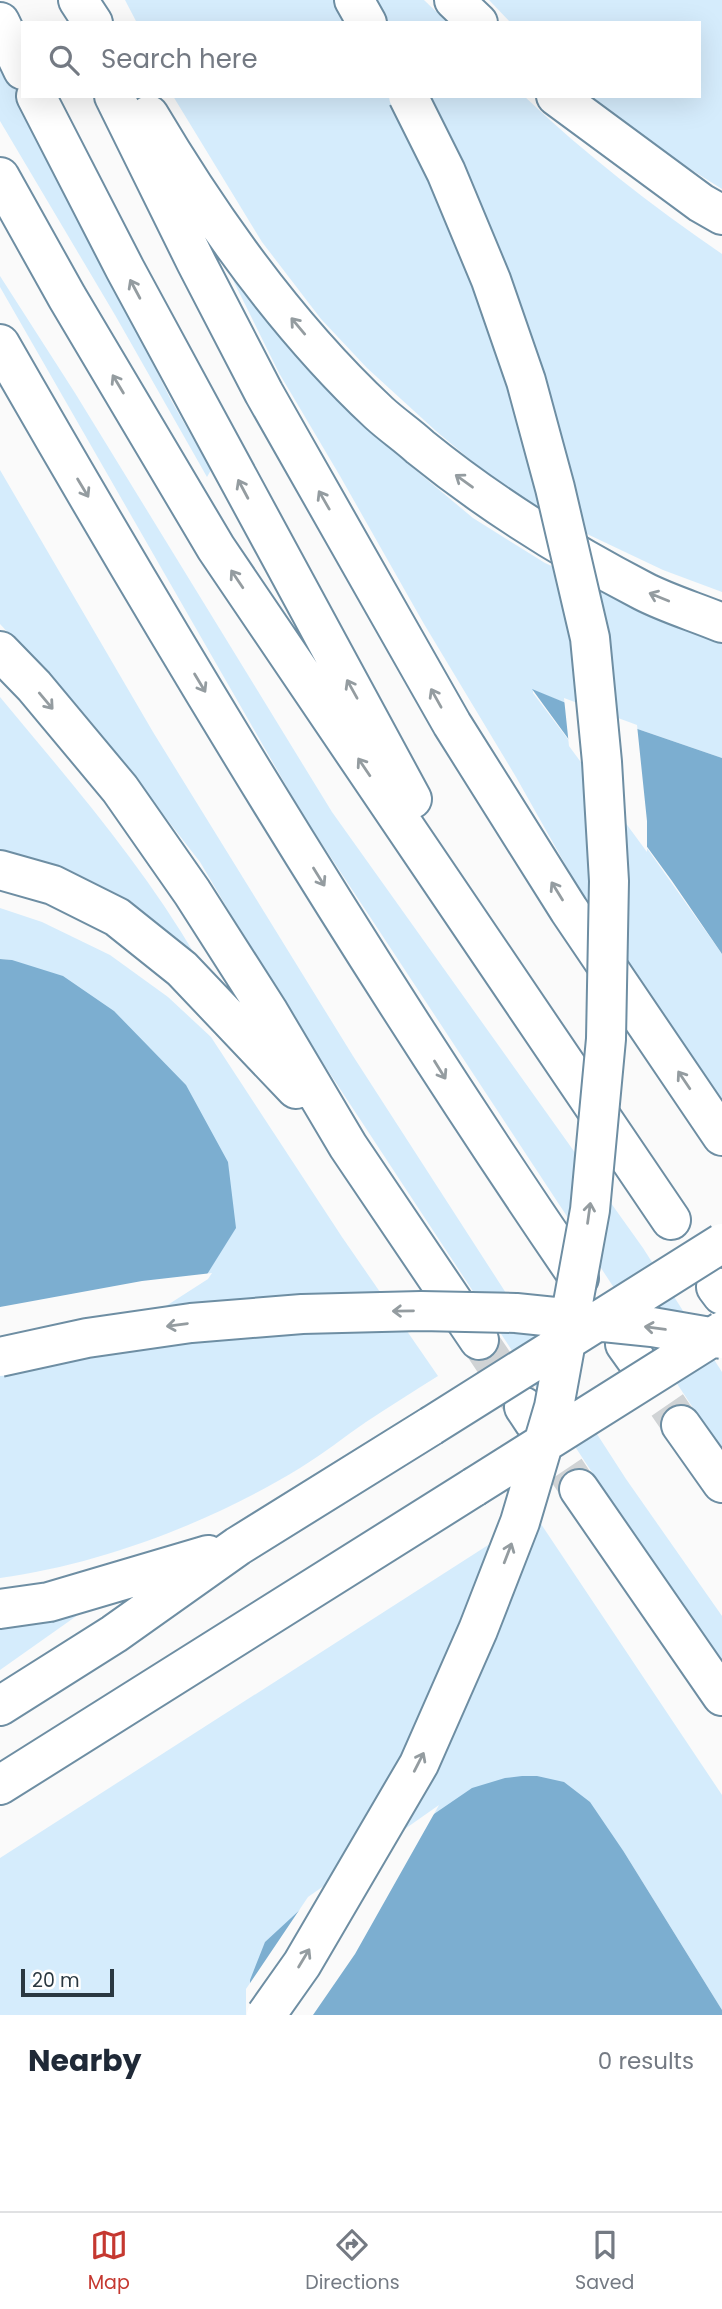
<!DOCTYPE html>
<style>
:root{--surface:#fff;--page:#f6f6f7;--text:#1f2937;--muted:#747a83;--line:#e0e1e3;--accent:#c53830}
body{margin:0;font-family:Poppins,sans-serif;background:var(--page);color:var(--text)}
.scale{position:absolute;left:21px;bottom:18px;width:93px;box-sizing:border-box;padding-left:7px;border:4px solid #2a3841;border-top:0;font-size:19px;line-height:24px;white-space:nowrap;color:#2a3841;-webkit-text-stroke:5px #fff;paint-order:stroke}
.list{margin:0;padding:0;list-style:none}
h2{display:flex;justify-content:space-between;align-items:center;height:91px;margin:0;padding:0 28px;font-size:30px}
h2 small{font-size:23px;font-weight:400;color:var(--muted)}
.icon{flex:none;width:38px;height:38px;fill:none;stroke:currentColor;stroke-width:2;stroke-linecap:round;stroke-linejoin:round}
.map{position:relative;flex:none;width:722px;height:2015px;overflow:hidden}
.search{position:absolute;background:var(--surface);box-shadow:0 7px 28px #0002;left:21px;right:21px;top:21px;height:77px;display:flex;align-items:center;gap:18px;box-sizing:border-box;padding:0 24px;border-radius:0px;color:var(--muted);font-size:26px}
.sheet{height:196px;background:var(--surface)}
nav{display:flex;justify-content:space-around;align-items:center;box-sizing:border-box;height:98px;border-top:2px solid var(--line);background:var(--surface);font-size:19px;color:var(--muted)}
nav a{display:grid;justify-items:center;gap:4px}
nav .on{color:var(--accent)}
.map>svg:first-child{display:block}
.green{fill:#d5ecfc}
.water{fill:#7caed0}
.pier{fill:#fafafa}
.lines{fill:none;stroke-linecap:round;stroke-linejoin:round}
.motorway-tunnel{stroke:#d0d3d5;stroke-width:38;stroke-dasharray:38 19;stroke-linecap:butt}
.motorway-casing{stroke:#6e8ea3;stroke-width:42}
.motorway{stroke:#fff;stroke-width:38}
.motorway-bridge-casing{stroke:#6e8ea3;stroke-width:42;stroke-linecap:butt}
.motorway-bridge{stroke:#fff;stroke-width:38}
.oneway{stroke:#949ca0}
</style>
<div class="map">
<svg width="722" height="2015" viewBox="0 0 722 2015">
<rect width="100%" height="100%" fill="#fafafa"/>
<path class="green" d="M125,0H424L448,23H137Z
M489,0H722V189L652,145L588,96H699V23H511Z
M0,57L171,400L211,470L207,477L115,315L0,121Z
M173,96H524C585,154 652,206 722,254V592L663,570L566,524L498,483L436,431L367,368L321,319L262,242Z
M0,276L75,393L332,812L643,1248L722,1372V1452L303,815L0,287Z
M232,278L289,347L337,399L407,463L473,518L545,563L643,607L722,639V758L588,712L533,690V693L595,775L722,954V1113L674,1043L583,896L516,777L424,624L340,476L279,373Z
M0,470L153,732L353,1056L626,1479L722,1616V1666L666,1585L279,996L200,862L93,724L0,624Z
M0,697C69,780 142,864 197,958C164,931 131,902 92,883C63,869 31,861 0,853Z
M0,908L42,922L110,955L168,997L211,1037L342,1237L438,1376C414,1391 390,1406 366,1422C344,1437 323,1454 300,1468C212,1522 102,1564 0,1578V1372L12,960L0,959Z
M535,1515L722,1795V2010L624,1852L522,1776L250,2015H0V1858Z
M92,1605L0,1670V1622Z"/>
<path class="water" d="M532,689L588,712L722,758V954L672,881Z
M0,959L12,960L63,976L114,1011L186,1085L228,1162L236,1228L206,1276L0,1372Z
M522,1776H537L564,1782L590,1802L624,1852L722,2010V2015H250V1980L265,1942L317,1894L472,1788L505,1778Z"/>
<path class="pier" d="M564,698L637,725L647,821V852L569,746Z
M212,1273L208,1279L166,1306L9,1376L0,1375V1307L142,1281Z
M439,1805L355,1954L313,2015H246V1989L308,1897Z"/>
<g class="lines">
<path class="motorway-tunnel" d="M479,1340L524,1407
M635,1358L681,1425
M534,1422L579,1489"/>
<g class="motorway-casing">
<path id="motorway" d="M78,0L93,23
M354,0L367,23
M454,0L478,23
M0,22L23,70
M36,96L125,269L412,799
M114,96L196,262L264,393L452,724L569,910L722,1136
M556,96L701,203L722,215
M149,115C213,223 287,327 379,413C392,425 407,435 420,447C489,503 564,550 643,591C668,604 696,612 722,623
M0,177L67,297L216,548L671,1220
M0,344C182,662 372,975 579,1278
M0,651L34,686L120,789L192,892L268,1011L348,1146L479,1340
M0,870L53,885L117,917L182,969L296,1089
M716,1287L722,1295
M625,1344L635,1358
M524,1407L534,1422
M681,1425L722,1483
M579,1489L722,1696
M0,1609L49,1602L208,1555
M0,1706L114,1634L238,1546L431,1426
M0,1785L474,1487"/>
</g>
<use href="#motorway" class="motorway"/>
<g class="motorway-bridge-casing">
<path id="motorway-bridge" d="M0,1357L87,1338L191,1323L302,1314L421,1311L516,1313L652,1327L722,1339
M431,1426L722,1243
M474,1487L722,1331
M266,2015L302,1964L419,1764L478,1630L520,1522L554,1407L590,1210L606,1039L609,881L602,762L590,638L555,488L526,381L491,280L446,172L408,96"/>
</g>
<use href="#motorway-bridge" class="motorway-bridge"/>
</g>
<defs><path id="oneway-shaft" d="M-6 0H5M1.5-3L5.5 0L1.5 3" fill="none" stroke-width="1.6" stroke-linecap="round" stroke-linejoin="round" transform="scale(1.75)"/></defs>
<g class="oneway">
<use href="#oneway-shaft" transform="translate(135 289) rotate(-118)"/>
<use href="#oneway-shaft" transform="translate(298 326) rotate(-130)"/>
<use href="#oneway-shaft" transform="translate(118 384) rotate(-121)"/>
<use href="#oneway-shaft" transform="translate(464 481) rotate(-144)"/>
<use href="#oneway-shaft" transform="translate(83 488) rotate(59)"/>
<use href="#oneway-shaft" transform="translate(243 489) rotate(-118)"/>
<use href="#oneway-shaft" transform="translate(324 500) rotate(-120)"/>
<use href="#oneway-shaft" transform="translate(237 579) rotate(-124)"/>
<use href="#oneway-shaft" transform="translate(659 597) rotate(-158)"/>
<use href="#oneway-shaft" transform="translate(200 683) rotate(59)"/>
<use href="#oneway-shaft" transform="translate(352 689) rotate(-119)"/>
<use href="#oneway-shaft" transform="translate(436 698) rotate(-119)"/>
<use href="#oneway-shaft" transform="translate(46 701) rotate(50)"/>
<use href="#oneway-shaft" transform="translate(364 767) rotate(-124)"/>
<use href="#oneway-shaft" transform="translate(319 877) rotate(58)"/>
<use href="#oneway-shaft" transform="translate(557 891) rotate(-122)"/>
<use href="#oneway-shaft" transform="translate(440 1070) rotate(58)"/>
<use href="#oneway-shaft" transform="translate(684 1080) rotate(-124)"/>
<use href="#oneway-shaft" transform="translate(589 1213) rotate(-82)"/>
<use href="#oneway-shaft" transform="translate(403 1311) rotate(179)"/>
<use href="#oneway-shaft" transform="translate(177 1325) rotate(172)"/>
<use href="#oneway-shaft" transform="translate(655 1328) rotate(-172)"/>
<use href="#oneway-shaft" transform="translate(508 1553) rotate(-69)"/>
<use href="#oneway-shaft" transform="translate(419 1762) rotate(-63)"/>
<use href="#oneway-shaft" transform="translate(304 1958) rotate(-59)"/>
</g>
</svg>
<div class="scale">20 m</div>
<div class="search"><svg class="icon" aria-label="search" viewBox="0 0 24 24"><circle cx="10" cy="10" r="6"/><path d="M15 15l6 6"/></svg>Search here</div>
</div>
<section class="sheet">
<h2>Nearby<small>0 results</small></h2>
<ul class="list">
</ul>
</section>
<nav>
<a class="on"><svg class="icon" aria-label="map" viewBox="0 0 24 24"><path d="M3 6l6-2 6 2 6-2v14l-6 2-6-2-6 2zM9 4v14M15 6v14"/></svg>Map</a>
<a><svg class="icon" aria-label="directions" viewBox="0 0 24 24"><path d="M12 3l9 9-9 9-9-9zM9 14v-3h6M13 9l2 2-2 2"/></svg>Directions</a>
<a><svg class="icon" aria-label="saved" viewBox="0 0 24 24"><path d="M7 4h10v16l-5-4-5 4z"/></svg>Saved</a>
</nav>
